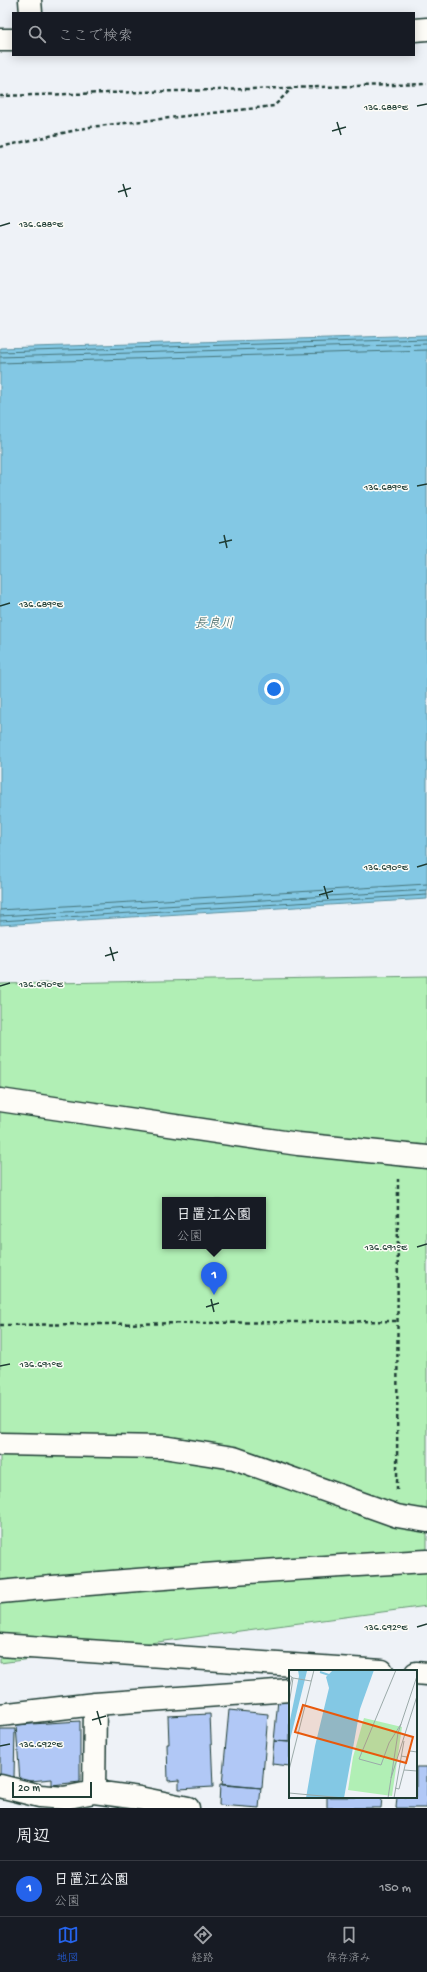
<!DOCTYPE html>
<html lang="ja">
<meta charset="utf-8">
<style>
:root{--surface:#171b24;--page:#20242c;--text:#f1f3f6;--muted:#9ea1a6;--line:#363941;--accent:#2563eb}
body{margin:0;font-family:"Gochi Hand","Klee One",sans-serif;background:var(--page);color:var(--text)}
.scale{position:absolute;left:12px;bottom:10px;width:80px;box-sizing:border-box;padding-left:4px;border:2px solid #1f3d34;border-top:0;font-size:11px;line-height:14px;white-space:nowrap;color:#1f3d34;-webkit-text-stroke:3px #fdfcf7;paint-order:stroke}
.you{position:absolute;left:274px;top:689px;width:14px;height:14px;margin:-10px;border:3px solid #fff;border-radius:50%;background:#1a73e8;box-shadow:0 0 0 6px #1a73e833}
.badge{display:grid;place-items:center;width:26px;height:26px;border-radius:50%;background:var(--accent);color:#fff;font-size:13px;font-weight:700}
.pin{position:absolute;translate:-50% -33px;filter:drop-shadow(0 1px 2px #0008)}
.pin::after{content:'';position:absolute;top:21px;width:14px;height:12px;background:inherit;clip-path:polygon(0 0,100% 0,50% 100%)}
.popup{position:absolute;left:162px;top:1197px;width:104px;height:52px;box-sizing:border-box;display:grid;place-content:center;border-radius:0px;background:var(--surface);filter:drop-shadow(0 1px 3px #0005);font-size:13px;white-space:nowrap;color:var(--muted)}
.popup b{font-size:15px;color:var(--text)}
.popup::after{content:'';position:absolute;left:50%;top:100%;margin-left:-8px;border:8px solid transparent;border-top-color:var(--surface)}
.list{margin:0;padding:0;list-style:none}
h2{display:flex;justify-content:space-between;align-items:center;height:52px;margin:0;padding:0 16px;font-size:17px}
h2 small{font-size:13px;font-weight:400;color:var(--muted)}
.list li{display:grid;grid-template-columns:26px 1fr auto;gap:12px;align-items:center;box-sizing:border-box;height:56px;padding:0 16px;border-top:1px solid var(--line)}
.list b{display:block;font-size:15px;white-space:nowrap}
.list p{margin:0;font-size:13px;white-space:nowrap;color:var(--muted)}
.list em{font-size:13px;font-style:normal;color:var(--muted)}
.icon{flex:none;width:22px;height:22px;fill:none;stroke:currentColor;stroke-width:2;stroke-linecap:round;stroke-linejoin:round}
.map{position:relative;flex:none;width:427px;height:1808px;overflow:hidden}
.search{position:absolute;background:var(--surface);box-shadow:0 2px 10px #0003;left:12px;right:12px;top:12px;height:44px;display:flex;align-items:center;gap:10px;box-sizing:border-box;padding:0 14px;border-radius:0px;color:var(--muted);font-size:15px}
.sheet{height:108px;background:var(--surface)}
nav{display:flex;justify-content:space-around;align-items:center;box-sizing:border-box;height:56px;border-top:1px solid var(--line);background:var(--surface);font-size:11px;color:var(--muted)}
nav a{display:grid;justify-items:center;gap:2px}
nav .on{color:var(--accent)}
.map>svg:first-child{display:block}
.green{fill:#b1efb5;stroke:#689674;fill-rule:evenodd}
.water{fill:#83c8e4;stroke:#5b909e}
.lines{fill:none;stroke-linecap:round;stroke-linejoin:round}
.shore{stroke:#47757a;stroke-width:1}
.building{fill:#b1c8f6;stroke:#1f3d34}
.minor-casing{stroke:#1f3d34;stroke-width:25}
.tertiary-casing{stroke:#1f3d34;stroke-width:25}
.secondary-casing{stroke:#1f3d34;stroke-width:25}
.path{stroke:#1f3d34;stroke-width:2.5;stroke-dasharray:4 3;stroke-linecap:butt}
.minor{stroke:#fdfcf7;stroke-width:22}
.tertiary{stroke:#fdfcf7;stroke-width:22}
.secondary{stroke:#fdfcf7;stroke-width:22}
.ticks{fill:none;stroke:#1f3d34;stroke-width:1.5}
.labels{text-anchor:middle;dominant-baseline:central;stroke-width:3;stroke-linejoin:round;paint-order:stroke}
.water-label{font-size:13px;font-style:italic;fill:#386060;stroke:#fdfcf7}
.inset-river{fill:none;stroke:#83c8e4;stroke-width:2}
.inset-road{fill:none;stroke:#9baaa9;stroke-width:1}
.view{fill:#e8590c;fill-opacity:0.15;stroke:#e8590c;stroke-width:2}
.inset-edge{fill:none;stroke:#1f3d34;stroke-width:2}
.ticks-label{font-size:10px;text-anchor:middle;fill:#1f3d34;stroke:#fdfcf7;stroke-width:3;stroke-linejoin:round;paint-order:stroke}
</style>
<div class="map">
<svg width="427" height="1808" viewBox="0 0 427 1808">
<rect width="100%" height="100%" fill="#eef2f7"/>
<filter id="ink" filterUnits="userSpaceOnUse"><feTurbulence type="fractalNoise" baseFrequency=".025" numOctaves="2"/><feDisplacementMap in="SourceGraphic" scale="8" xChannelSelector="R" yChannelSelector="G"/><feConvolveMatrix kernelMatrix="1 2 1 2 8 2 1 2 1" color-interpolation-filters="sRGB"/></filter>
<g filter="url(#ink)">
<path class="green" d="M427,976V1606L0,1663V984ZM165,1200H263V1246H165Z"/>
<path class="water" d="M427,335V899L0,925V348Z"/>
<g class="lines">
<path class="shore" d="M0,352L427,339
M0,357L427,344
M0,363L427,350
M0,910L427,884
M0,916L427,890
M0,921L427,895"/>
</g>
<path class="building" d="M278,1700L290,1701V1742L274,1741Z
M229,1710L268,1714L262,1788L222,1785Z
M210,1714L213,1787L179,1789V1780L168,1781L167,1744H169L168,1716Z
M80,1721V1782L52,1785V1779L20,1782L16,1725Z
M0,1729H15L14,1777H0Z
M274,1741L290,1742V1766L272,1764Z
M416,1767H427V1808H396L397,1797H416Z
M220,1784L261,1788L259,1808L219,1805Z
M327,1797H382L381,1808H327Z"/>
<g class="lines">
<g class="minor-casing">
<path id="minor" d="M30,0L31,13
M0,1100L298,1144L427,1157
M0,1444L163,1447L234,1458L397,1516L427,1521
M0,1645L382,1671
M416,1673L427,1674
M0,1715L95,1704L290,1690
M0,1786L40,1796L64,1798L94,1792L95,1704
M94,1792L139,1798L188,1808"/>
</g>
<g class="tertiary-casing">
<path id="tertiary" d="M0,1592C142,1578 285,1569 427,1561"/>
</g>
<g class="secondary-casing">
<path id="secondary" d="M414,30L427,29
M0,40H13"/>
</g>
<path class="path" d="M0,96L427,84
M0,147L90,127L274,106L292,88
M0,1325L398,1321
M397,1490L398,1179"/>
<use href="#minor" class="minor"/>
<use href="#tertiary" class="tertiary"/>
<use href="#secondary" class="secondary"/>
</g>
</g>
<path class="ticks" d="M417,106L427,104M337,122L341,135M332,131L346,127M123,184L127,197M118,192L131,188M0,226L10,223M417,486L427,484M224,535L227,548M219,543L232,540M0,606L10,603M417,867L427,864M324,886L328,899M319,895L333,891M110,947L114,961M105,956L118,952M0,986L10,983M417,1247L427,1244M211,1299L214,1312M206,1307L219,1303M0,1366L10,1364M417,1627L427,1624M97,1711L101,1725M92,1720L106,1716M0,1746L10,1744"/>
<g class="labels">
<g class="water-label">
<text x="214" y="624">長良川</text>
</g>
</g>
<g transform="translate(289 1670)">
<rect width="128" height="128" fill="#eef2f7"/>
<path d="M75,48L113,57L103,126L59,120L64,87Z" fill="#b1efb5"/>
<path d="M9,0H23L18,1L0,74V55L10,6ZM44,0H85L71,39L55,128H17L26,76L40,18L37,7Z" fill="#83c8e4"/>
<path class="inset-river" d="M31,2L43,6"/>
<path class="inset-road" d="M107,0L70,89L92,95L100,73L112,54M0,5L4,8L22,11M0,19L3,7M0,35L4,8M112,86L118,87L115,100L128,101M118,87L121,81L128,82M0,100L25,0M102,108L128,26M106,118L110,119L115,100M0,123L55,128M99,128L109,63L128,6M105,128L115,71"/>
<path class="view" d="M14,35L124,67L117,93L6,62Z"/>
<rect width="128" height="128" class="inset-edge"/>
</g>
<g class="ticks-label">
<text x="386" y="110">136.688°E</text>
<text x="41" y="227">136.688°E</text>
<text x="386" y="490">136.689°E</text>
<text x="41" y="607">136.689°E</text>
<text x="386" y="870">136.690°E</text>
<text x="41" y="987">136.690°E</text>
<text x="386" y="1250">136.691°E</text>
<text x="41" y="1367">136.691°E</text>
<text x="386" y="1630">136.692°E</text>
<text x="41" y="1747">136.692°E</text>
</g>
</svg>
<div class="scale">20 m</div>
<div class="you"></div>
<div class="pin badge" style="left:214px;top:1295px">1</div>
<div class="popup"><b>日置江公園</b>公園</div>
<div class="search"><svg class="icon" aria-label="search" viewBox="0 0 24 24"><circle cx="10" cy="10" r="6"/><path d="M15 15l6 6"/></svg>ここで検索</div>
</div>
<section class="sheet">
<h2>周辺<small></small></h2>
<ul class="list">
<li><span class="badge">1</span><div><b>日置江公園</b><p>公園</p></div><em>150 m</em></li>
</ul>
</section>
<nav>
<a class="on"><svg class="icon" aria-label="map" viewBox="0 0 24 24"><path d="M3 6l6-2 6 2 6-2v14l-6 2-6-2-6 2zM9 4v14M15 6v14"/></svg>地図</a>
<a><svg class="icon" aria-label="directions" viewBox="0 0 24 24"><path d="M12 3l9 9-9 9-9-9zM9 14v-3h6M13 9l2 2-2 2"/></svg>経路</a>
<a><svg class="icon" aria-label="saved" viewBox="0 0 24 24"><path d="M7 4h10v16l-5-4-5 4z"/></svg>保存済み</a>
</nav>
